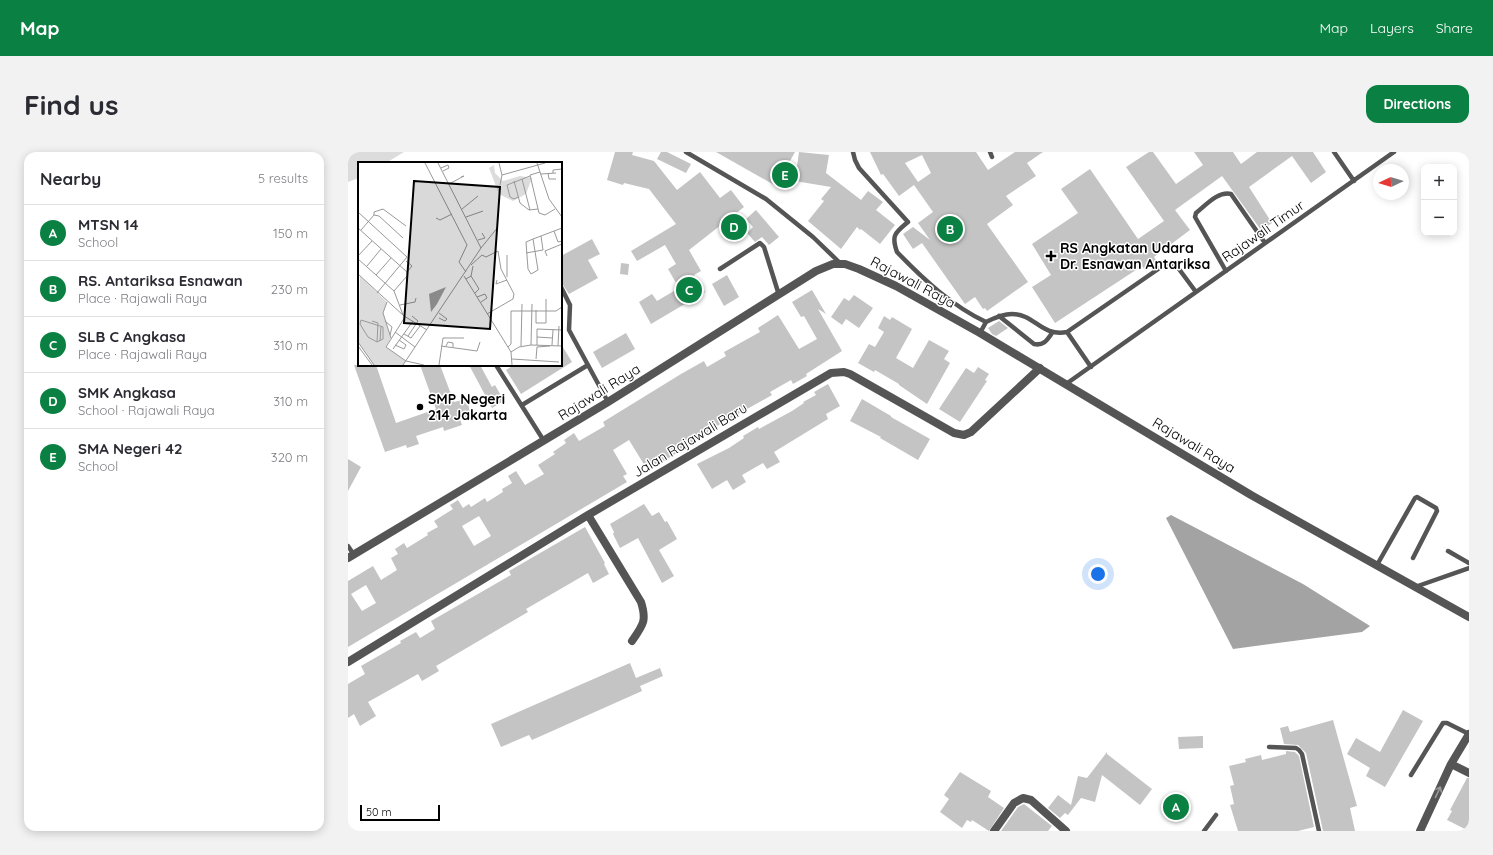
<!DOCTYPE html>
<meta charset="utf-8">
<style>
:root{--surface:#fff;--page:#f2f2f3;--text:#2b2b33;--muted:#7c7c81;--line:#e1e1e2;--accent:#0b8043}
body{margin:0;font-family:Quicksand,sans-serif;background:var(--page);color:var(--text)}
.controls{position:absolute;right:12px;top:12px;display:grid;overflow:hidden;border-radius:8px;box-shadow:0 2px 10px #0003}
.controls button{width:36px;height:36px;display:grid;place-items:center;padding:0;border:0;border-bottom:1px solid var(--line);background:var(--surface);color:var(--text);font:20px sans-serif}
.compass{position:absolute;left:1025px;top:12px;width:36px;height:36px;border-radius:50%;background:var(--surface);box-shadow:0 2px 10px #0003;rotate:266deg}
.scale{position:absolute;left:12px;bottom:10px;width:80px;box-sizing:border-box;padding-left:4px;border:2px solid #000;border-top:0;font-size:11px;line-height:14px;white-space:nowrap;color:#000;-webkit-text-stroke:3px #fff;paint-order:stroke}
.you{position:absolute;left:750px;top:422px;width:14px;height:14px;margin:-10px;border:3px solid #fff;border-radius:50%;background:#1a73e8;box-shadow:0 0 0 6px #1a73e833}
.badge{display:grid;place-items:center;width:26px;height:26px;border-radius:50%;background:var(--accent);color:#fff;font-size:13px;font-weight:700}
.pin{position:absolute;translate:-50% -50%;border:2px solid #fff;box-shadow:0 1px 4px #0006}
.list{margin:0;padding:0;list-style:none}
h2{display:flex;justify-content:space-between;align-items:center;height:52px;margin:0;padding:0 16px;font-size:17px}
h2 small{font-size:13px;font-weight:400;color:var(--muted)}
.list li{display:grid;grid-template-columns:26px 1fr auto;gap:12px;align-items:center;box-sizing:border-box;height:56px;padding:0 16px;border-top:1px solid var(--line)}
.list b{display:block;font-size:15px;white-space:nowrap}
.list p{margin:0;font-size:13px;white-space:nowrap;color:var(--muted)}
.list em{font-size:13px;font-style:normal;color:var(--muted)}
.map{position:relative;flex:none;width:1121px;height:679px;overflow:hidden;border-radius:12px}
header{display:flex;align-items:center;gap:24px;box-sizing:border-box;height:56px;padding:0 20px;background:var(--accent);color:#fff}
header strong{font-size:19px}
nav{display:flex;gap:22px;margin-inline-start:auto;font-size:14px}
.intro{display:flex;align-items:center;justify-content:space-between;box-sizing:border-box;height:96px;padding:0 24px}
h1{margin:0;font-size:28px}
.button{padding:10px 18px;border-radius:12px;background:var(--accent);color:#fff;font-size:14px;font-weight:700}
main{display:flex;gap:24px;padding:0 24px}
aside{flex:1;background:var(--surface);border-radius:12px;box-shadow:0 2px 10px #0003}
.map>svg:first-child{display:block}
.green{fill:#dcdcdc}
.water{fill:#a3a3a3}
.building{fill:#c4c4c4;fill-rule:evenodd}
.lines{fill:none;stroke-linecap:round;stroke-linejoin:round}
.service{stroke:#555;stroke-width:4.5}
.minor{stroke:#555;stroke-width:8}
.oneway{stroke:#999}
.poi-dot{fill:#000;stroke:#fff;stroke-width:1.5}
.labels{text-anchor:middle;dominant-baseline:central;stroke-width:3;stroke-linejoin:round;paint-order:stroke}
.street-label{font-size:14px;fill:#000;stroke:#fff}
.poi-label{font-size:14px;font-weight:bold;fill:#000;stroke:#fff;text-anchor:start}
.inset-road{fill:none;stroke:#999;stroke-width:1}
.view{fill:#000;fill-opacity:0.15;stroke:#000;stroke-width:2}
.inset-edge{fill:none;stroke:#000;stroke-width:2}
</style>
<header>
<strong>Map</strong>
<nav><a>Map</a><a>Layers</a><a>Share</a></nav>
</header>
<div class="intro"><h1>Find us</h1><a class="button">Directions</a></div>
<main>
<aside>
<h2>Nearby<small>5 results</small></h2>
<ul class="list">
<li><span class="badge">A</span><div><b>MTSN 14</b><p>School</p></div><em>150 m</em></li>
<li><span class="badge">B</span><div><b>RS. Antariksa Esnawan</b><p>Place · Rajawali Raya</p></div><em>230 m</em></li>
<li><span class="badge">C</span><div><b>SLB C Angkasa</b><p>Place · Rajawali Raya</p></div><em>310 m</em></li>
<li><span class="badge">D</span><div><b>SMK Angkasa</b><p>School · Rajawali Raya</p></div><em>310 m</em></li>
<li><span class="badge">E</span><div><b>SMA Negeri 42</b><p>School</p></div><em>320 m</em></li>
</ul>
</aside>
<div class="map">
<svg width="1121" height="679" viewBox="0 0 1121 679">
<rect width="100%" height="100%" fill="#fff"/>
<path class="green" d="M0,0H56L38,11H11V26L0,30Z"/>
<path class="water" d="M823,363L955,432L1022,474L1014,480L885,497L818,366Z"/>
<path class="building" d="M267,0H285L284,3L306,9L329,38L352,20L372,46L383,38L396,55L341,98L353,119L346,123L357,140L303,172L291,150L304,142L309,149L331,136L320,117L328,112L317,93L289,109L283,99L328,72L301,37L276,31L275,33L259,28Z
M313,0H319L343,12L338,21L309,7Z
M368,0H447L428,34Z
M451,0L481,3L478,21L513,48L520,39L535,50L528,58L547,73L532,92L513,77L512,78L509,75L493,97L460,69L476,49L473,47L483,35L447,29Z
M522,0H628L640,18L667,0H695L679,11L688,24L658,44L665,53L639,72L680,130L639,159L637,156L635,157L627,145L617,152L574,91L565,97L555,82L565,75L582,88L570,71L585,60L566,33L551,44L535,22L533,23ZM574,3L583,21L570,30L557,11Z
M801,0H805L828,32L855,13L846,0H885L893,12L909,0H965L978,20L963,31L944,4L901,35L924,71L913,78L874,24L827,58L842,78L806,105L809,109L797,118L794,114L707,171L684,135L703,123L684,92L730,61L713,37L742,17L790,87L816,69L778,15Z
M408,58L431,85L421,93L414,85L407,90L399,81L405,75L398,67Z
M244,87L252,102L240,108L250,126L221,142L213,130V104Z
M273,111L281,112L280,123L272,122Z
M379,123L391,145L376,154L364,132Z
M464,138L478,162L470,157L494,199L458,222L459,224L445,232L443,228L422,240L424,243L360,279L361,281L300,319L281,288L265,298L279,322L275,324L279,330L0,495V429L25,414L33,428L49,418L43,406L50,402L47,397L56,391L59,396L80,383L79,381L90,375L86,369L105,357L102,353L110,348L115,356L121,352L123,355L137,346L139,350L155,340L154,337L164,331L160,324L168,319L177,333L196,322L190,313L207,302L205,300L218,291L216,288L226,281L231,289L257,274L255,270L333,222L356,209L359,215L378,204L376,200L412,180L410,176L430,163L451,197L469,187L456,164L453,165L444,150ZM131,364L143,384L126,394L114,374ZM18,433L28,451L14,459L3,442Z
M506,143L525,156L511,176L498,167L494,173L483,165L496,146L501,149Z
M536,164L542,168L544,165L564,177L548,206L565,216L581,188L601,199L596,207L602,211L579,252L551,233V232L527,218L526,220L510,211L521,192L527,195L536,180L530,176Z
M651,169L660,176L648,184L644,182L640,176Z
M278,181L287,197L254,216L245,200Z
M213,192L224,210L173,242L158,218L166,213H213Z
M6,213H28L48,271L88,257L72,213H92L106,250L119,247L123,265L112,267L114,273L96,279L95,275L68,284L71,292L59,296L58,293L37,300Z
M121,213H132L144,235L147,233L156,249L144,256Z
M630,215L641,222L637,228L639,229L612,270L591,257L618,216L626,221Z
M480,232L492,254L478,262L480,267L426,300L432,310L419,317L415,311L394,323L398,330L385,338L379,328L364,337L349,312L381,296L396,286L395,284L410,275L411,277L444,259L456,251L455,250L468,243L466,240Z
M514,247L543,264V265L582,287L570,308L532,286L533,285L502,269Z
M0,307L13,315L0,339Z
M296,352L304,364L311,360L317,370L319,369L329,387L311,398L326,424L314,431L290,386L272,396L265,382L266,380L262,372Z
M237,375L257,411L256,412L261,422L245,431L240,421L178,457L180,460L88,514L91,519L74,529L70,522L20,550L28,564L12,574L6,562L0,566V532L17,522L13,514L53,491L52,489L68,480L72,486L87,477L83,469L163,423L161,419Z
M282,511L288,526L312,516L315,524L292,534L294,539L184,588L181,583L153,595L143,572Z
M1055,558L1075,569L1037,635L1018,624L1022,616L999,602L1008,586L1032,600Z
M985,568L1009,654L1002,656L1007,679H975L958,601L950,593L936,592L932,576L940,574L942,580Z
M855,584V596L831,597L830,585Z
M938,599L947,600L951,604L966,675L950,679H890L882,653L886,652L882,634L886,633L881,614L898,610L897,607L913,603L914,608L938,602Z
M759,600V602L804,637L792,653L754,623L747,650L733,646L720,663L717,661L712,666L700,656L710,643L723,653L730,624L739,626Z
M612,620L643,639L640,645L656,656L641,679L624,668L623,670L619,668L614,676L592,660L601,647L596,643Z
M1119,626H1121V679L1099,668L1104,659L1102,658Z
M676,652L704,674L700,679H653L670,655Z"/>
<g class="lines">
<path class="service" d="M338,0L418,47L465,85L492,111
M505,0L507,8L511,16L560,70C547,81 543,83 549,100C575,127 604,154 638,170L632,181
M642,0L644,5
M986,0L1006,29
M372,117L412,91L416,95L431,143
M878,119L847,65L848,61C858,53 870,39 883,42L917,91
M213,135L222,153L221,178L260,250
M651,164L686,192C696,194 699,188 704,181
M638,170C646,166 655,162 664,162C687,162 693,185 719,180L816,113L823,111L828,113L848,140
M719,180L743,215
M148,213L196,289
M718,232L1046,0
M174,253L240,213
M0,394L6,403
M1100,399L1121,411
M1029,413L1067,346L1069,345L1088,356L1089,359L1065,406
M1067,435L1121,416
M921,595L948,596L951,598L954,602L971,679
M1063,623L1095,571H1099L1121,582
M856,679L868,663"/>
<path class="minor" d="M240,363L293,450C299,469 295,473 284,489
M0,406L260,250L468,119L485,112H497L511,117L548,134L632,181L903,343L1121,465
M0,510L240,363L483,221L496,220L502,222L606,281L616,283L623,280L692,216
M1103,612L1121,621
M646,679L666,651L675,646L683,648L718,679
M1072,679L1103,612L1121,582"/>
</g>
<defs><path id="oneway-shaft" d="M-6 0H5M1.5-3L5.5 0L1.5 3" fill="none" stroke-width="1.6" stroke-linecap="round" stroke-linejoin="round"/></defs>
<use class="oneway" href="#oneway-shaft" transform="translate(1090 640) rotate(-65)"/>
<g class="poi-dot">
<path d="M701 98h4v4h4v4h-4v4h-4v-4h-4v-4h4z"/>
<circle cx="72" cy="255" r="4"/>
</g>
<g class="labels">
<g class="street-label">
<text transform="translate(915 79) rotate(-35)">Rajawali Timur</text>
<text transform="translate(565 130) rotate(28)">Rajawali Raya</text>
<text transform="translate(251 240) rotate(-32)">Rajawali Raya</text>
<text transform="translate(342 288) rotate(-31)">Jalan Rajawali Baru</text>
<text transform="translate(846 293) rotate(31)">Rajawali Raya</text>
</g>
<g class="poi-label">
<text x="712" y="96">RS Angkatan Udara<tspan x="712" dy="16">Dr. Esnawan Antariksa</tspan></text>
<text x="80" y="247">SMP Negeri<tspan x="80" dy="16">214 Jakarta</tspan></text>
</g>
</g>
<g transform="translate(10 10)">
<rect width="204" height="204" fill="#fff"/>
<path d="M136,3L137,11L145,19L162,14L174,16L168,32L155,39L141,32L131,6ZM2,114L29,140L25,151L33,176L28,185L48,199L45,203H16L0,180Z" fill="#dcdcdc"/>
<path d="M88,125L79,142L73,150L71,132Z" fill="#a3a3a3"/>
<path class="inset-road" d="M67,1L109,83L101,100L108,110M141,1L144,13L142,23M179,1L191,37L204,55M83,6L90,3L91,6L85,9M182,10L172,13L181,51L187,53L197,47M190,11L191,17H198M195,11V8L204,7M183,12L198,11M144,13L187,1M164,17L172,48M156,19L162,41L171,48L180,47M91,22L106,14L103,15M160,35L156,37L152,35L149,23L172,14M104,47L120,34M0,50L49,95L19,131M16,53L21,54L45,76M108,55L125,49M78,56L82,58L94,52M0,66L49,110V114L36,129M3,68L16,53V50L25,47L48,64M196,69L200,80L204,79M175,77L180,108L173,112L170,107L168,80L175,77L204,66M120,78L127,76L124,71M123,86L140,65M168,91L185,88L183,74M149,93V115M0,94L14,79M189,94L187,89L204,82M0,97L36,129L45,153M48,99L54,104L49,110M113,103L124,93L128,95L140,89L143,107L156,132L155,137L129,152M9,104L23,87M0,112L46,154L69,168M18,113L33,96M106,114L153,190L154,203M113,114L121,127L117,131M108,117L113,114L115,104M139,118L138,122L149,118M119,135L127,132L129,136L123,140M29,140L25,151L33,176M42,143L57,140L58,136M178,148V161H188V137M81,151L89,157L87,159L81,156M47,155L28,185L48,199L66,203M3,158L25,165V177L19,180L10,175L2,162ZM14,159L20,161L19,180M27,159L34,165L32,173M37,170L57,185M46,172L53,176L62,164M50,174L60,159L54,154M179,175L194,176M22,179L23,164M0,180L16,203M37,183L46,187L48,183L41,178M173,183L204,184M179,183V167L204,168M194,183L195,168M0,184L14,203M83,184L119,189L122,180M88,184L90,180L95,181V185M163,184L164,142M200,184L201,164M150,185L153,182V149H198L204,145M35,187L55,159M153,190L161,185L173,183L174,142M154,197L201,200M178,197L179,185L192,184M45,203L123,86L80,1M81,203L85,176H106"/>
<path class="view" d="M56,19L142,25L132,167L46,161Z"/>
<rect width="204" height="204" class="inset-edge"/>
</g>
</svg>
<div class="controls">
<button>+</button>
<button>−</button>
</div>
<svg class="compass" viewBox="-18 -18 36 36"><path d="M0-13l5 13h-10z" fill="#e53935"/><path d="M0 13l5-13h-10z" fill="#7c7c81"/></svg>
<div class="scale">50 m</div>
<div class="you"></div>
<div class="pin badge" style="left:828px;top:655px">A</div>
<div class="pin badge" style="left:602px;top:77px">B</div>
<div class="pin badge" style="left:341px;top:138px">C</div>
<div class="pin badge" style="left:386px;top:75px">D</div>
<div class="pin badge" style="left:437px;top:23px">E</div>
</div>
</main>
